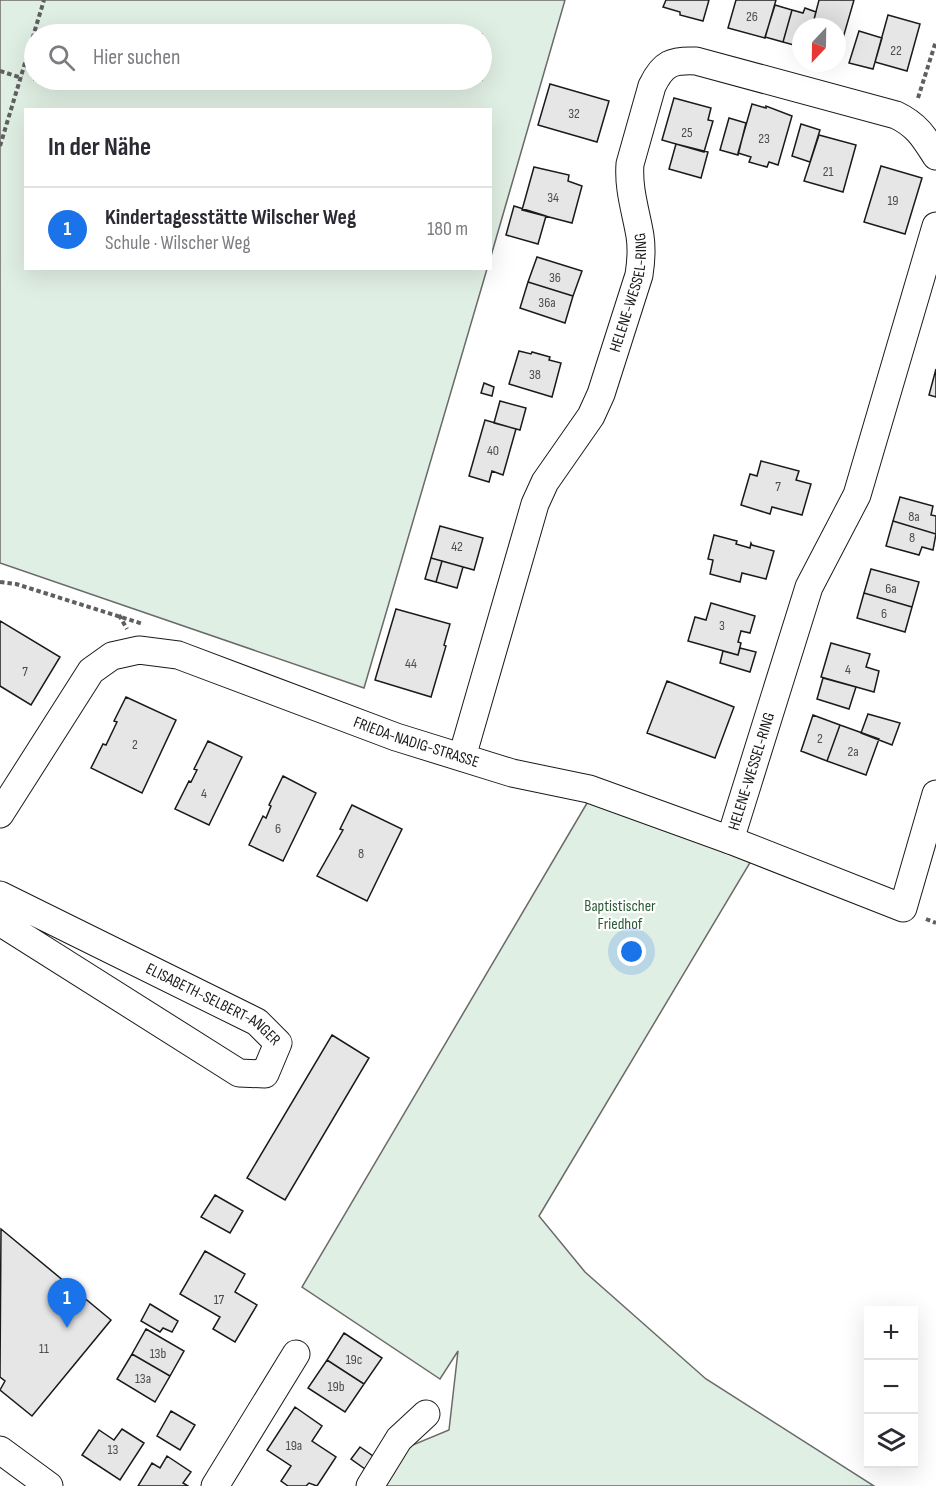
<!DOCTYPE html>
<html lang="de">
<meta charset="utf-8">
<style>
:root{--surface:#fff;--page:#f2f2f3;--text:#2b2b33;--muted:#7c7c81;--line:#e1e1e2;--accent:#1a73e8}
body{margin:0;font-family:"Sofia Sans Condensed",sans-serif;background:var(--page);color:var(--text)}
.controls{position:absolute;right:18px;bottom:18px;display:grid;overflow:hidden;border-radius:0px;box-shadow:0 6px 24px #0002}
.controls button{width:54px;height:54px;display:grid;place-items:center;padding:0;border:0;border-bottom:2px solid var(--line);background:var(--surface);color:var(--text);font:30px sans-serif}
.compass{position:absolute;left:792px;top:18px;width:54px;height:54px;border-radius:50%;background:var(--surface);box-shadow:0 6px 24px #0002;rotate:202deg}
.you{position:absolute;left:632px;top:952px;width:21px;height:21px;margin:-15px;border:4px solid #fff;border-radius:50%;background:#1a73e8;box-shadow:0 0 0 9px #1a73e833}
.badge{display:grid;place-items:center;width:39px;height:39px;border-radius:50%;background:var(--accent);color:#fff;font-size:20px;font-weight:700}
.pin{position:absolute;translate:-50% -50px;filter:drop-shadow(0 2px 3px #0008)}
.pin::after{content:'';position:absolute;top:32px;width:21px;height:18px;background:inherit;clip-path:polygon(0 0,100% 0,50% 100%)}
.list{margin:0;padding:0;list-style:none}
h2{display:flex;justify-content:space-between;align-items:center;height:78px;margin:0;padding:0 24px;font-size:26px}
h2 small{font-size:20px;font-weight:400;color:var(--muted)}
.list li{display:grid;grid-template-columns:39px 1fr auto;gap:18px;align-items:center;box-sizing:border-box;height:84px;padding:0 24px;border-top:2px solid var(--line)}
.list b{display:block;font-size:22px;white-space:nowrap}
.list p{margin:0;font-size:20px;white-space:nowrap;color:var(--muted)}
.list em{font-size:20px;font-style:normal;color:var(--muted)}
.icon{flex:none;width:33px;height:33px;fill:none;stroke:currentColor;stroke-width:2;stroke-linecap:round;stroke-linejoin:round}
.map{position:relative;flex:none;width:936px;height:1486px;overflow:hidden}
.search{position:absolute;background:var(--surface);box-shadow:0 6px 24px #0002;left:24px;top:24px;width:468px;height:66px;display:flex;align-items:center;gap:15px;box-sizing:border-box;padding:0 21px;border-radius:33px;color:var(--muted);font-size:22px}
.panel{position:absolute;background:var(--surface);box-shadow:0 6px 24px #0002;left:24px;top:108px;width:468px;height:162px;border-radius:0px}
.map>svg:first-child{display:block}
.green{fill:#e0efe3;stroke:#6a6a6a;stroke-width:1.5;fill-rule:evenodd}
.building{fill:#e6e6e6;stroke:#1a1a1a;stroke-width:1.5}
.lines{fill:none;stroke-linecap:round;stroke-linejoin:round}
.minor-casing{stroke:#1a1a1a;stroke-width:29}
.path{stroke:#5f5f5f;stroke-width:4;stroke-dasharray:4.5 3;stroke-linecap:butt}
.minor{stroke:#fff;stroke-width:27}
.labels{text-anchor:middle;dominant-baseline:central;stroke-width:4.5;stroke-linejoin:round;paint-order:stroke}
.number-label{font-size:14px;fill:#4d4d4d}
.street-label{font-size:16px;fill:#1a1a1a;stroke:#fff}
.park-label{font-size:16px;fill:#2b5a34;stroke:#fff}
</style>
<div class="map">
<svg width="936" height="1486" viewBox="0 0 936 1486">
<rect width="100%" height="100%" fill="#fff"/>
<path class="green" d="M0,0H565L491,256L490,110H26V268L487,269L364,688L0,563ZM34,34H482V80H34Z
M590,798L754,856L539,1216L585,1272L706,1379L874,1486H381L403,1449L449,1430L458,1351L440,1379L302,1287Z"/>
<path class="building" d="M666,0H709L703,21L680,15V12L663,7Z
M736,0H776L765,38L728,28Z
M819,0H854L839,52L837,51V27H812Z
M775,5L792,10L783,42L765,37Z
M805,8L816,12L812,27H801V47L783,42L792,10L803,13Z
M888,15L920,24L907,71L875,62Z
M859,31L882,38L873,69L849,63Z
M550,84L609,101L597,142L538,125Z
M674,98L711,108L708,120L713,121L704,152L662,140Z
M752,104L766,108V106L792,116L778,165L769,162L767,167L749,162L751,157L738,153Z
M729,118L746,123L738,155L720,150Z
M801,124L820,130L810,162L792,156Z
M819,135L856,145L843,192L804,181Z
M676,144L708,152L701,178L669,169Z
M881,166L922,178L905,234L864,222Z
M534,167L569,175L568,181L582,186L572,223L522,210Z
M514,206L546,216L538,244L506,235Z
M537,257L582,271L573,296L528,282Z
M528,282L573,296L565,323L520,308Z
M519,351L531,354L532,352L550,357L549,360L561,363L552,397L509,384Z
M936,369V397L929,395Z
M484,383L494,387L492,396L481,393Z
M500,401L526,408L520,430L494,423Z
M485,420L516,429L503,475L492,471L489,482L469,476Z
M761,461L799,471L796,480L811,484L802,515L772,507L770,514L741,505L750,474L757,476Z
M900,497L933,506L931,515L936,516V534L893,521Z
M893,521L936,534L933,550L922,547L919,555L886,546Z
M440,526L483,538L474,570L431,558Z
M714,535L737,541L736,544L750,548L751,543L752,545L774,551L766,579L742,573L740,582L710,574L713,560L708,559Z
M431,558L442,561L436,582L425,579Z
M442,561L463,567L457,588L436,582Z
M871,569L919,582L912,607L864,593Z
M864,593L912,607L905,632L857,618Z
M711,603L755,616L750,633L741,631L738,642L741,643L738,655L688,641L695,617L706,620Z
M396,609L450,624L444,645L446,646L431,697L375,680Z
M0,621L60,657L31,705L0,686Z
M831,643L870,654L866,667L879,671L874,692L821,677Z
M740,648L756,652L750,672L720,663L723,651L738,655Z
M823,678L856,687L849,709L817,699Z
M667,681L734,707L715,758L647,733Z
M126,697L176,720L142,793L91,768L103,744L106,745L117,722L114,721Z
M868,714L900,723L892,745L861,733Z
M813,715L840,725L827,761L801,751Z
M840,725L879,739L866,775L827,761Z
M208,741L242,757L209,825L175,809L189,781L191,782L197,770L194,769Z
M283,776L316,793L283,861L249,845L263,816L266,818L271,806L269,805Z
M352,805L402,829L367,901L317,876L343,830L340,829Z
M332,1035L369,1058L285,1200L247,1178Z
M215,1195L243,1211L230,1233L201,1217Z
M1,1229L111,1320L32,1416L0,1390L5,1381L0,1377Z
M205,1251L245,1274L235,1292L257,1305L235,1342L213,1329L220,1317L180,1294Z
M150,1304L178,1321L172,1332L163,1328L160,1332L141,1321Z
M146,1329L184,1351L170,1376L132,1354Z
M344,1333L382,1358L364,1384L327,1360Z
M132,1354L170,1376L155,1402L117,1379Z
M327,1360L364,1384L345,1412L308,1388Z
M295,1407L322,1426L312,1441L336,1457L317,1486L309,1483L306,1486H288L281,1481L291,1466L267,1450Z
M171,1411L195,1425L180,1450L157,1436Z
M122,1429L144,1443L120,1480L82,1455L99,1430L114,1440Z
M360,1447L373,1456L365,1469L351,1459Z
M167,1456L191,1472L183,1483L188,1486H138L152,1463L160,1468Z"/>
<g class="lines">
<g class="minor-casing">
<g id="minor">
<path id="s1" d="M462,757L535,504L545,482L591,416L601,394L639,275C641,262 642,249 640,236C636,212 628,189 630,164L652,86C663,63 672,60 696,61L896,115C917,125 924,137 936,156"/>
<path id="s2" d="M0,814L91,671L112,656L139,650L178,655L396,737L512,773L589,789L730,840L903,908L936,794"/>
<path id="s3" d="M730,840L809,587L857,495L936,226"/>
<path id="s4" d="M0,895L257,1022L278,1043L265,1074L239,1073L0,922"/>
<path d="M0,1450L49,1486"/>
<path d="M215,1486L296,1354"/>
<path d="M370,1486L399,1439L426,1414"/>
</g>
</g>
<path class="path" d="M0,71L22,78
M918,98L936,41
M0,146L44,0
M0,582L16,584L143,624
M119,615L127,629
M926,919L936,923"/>
<use href="#minor" class="minor"/>
</g>
<g class="labels">
<g class="number-label">
<text x="752" y="16">26</text>
<text x="896" y="50">22</text>
<text x="574" y="113">32</text>
<text x="687" y="132">25</text>
<text x="764" y="138">23</text>
<text x="828" y="171">21</text>
<text x="553" y="197">34</text>
<text x="893" y="200">19</text>
<text x="555" y="277">36</text>
<text x="547" y="302">36a</text>
<text x="535" y="374">38</text>
<text x="493" y="450">40</text>
<text x="778" y="486">7</text>
<text x="914" y="516">8a</text>
<text x="912" y="537">8</text>
<text x="457" y="546">42</text>
<text x="891" y="588">6a</text>
<text x="884" y="613">6</text>
<text x="722" y="625">3</text>
<text x="411" y="663">44</text>
<text x="848" y="669">4</text>
<text x="25" y="671">7</text>
<text x="820" y="738">2</text>
<text x="135" y="744">2</text>
<text x="853" y="751">2a</text>
<text x="204" y="793">4</text>
<text x="278" y="828">6</text>
<text x="361" y="853">8</text>
<text x="219" y="1299">17</text>
<text x="44" y="1348">11</text>
<text x="158" y="1353">13b</text>
<text x="354" y="1359">19c</text>
<text x="143" y="1378">13a</text>
<text x="336" y="1386">19b</text>
<text x="294" y="1445">19a</text>
<text x="113" y="1449">13</text>
</g>
<g class="street-label">
<text stroke="none"><textPath href="#s1" startOffset="498">HELENE-WESSEL-RING</textPath></text>
<text stroke="none"><textPath href="#s2" startOffset="516">FRIEDA-NADIG-STRASSE</textPath></text>
<text stroke="none"><textPath href="#s3" startOffset="72">HELENE-WESSEL-RING</textPath></text>
<text stroke="none"><textPath href="#s4" startOffset="240">ELISABETH-SELBERT-ANGER</textPath></text>
</g>
<g class="park-label">
<text x="620" y="906">Baptistischer<tspan x="620" dy="18">Friedhof</tspan></text>
</g>
</g>
</svg>
<div class="controls">
<button>+</button>
<button>−</button>
<button><svg class="icon" aria-label="layers" viewBox="0 0 24 24"><path d="M12 4l9 5-9 5-9-5zM3 14l9 5 9-5"/></svg></button>
</div>
<svg class="compass" viewBox="-18 -18 36 36"><path d="M0-13l5 13h-10z" fill="#e53935"/><path d="M0 13l5-13h-10z" fill="#7c7c81"/></svg>
<div class="you"></div>
<div class="pin badge" style="left:67px;top:1328px">1</div>
<div class="search"><svg class="icon" aria-label="search" viewBox="0 0 24 24"><circle cx="10" cy="10" r="6"/><path d="M15 15l6 6"/></svg>Hier suchen</div>
<section class="panel">
<h2>In der Nähe<small></small></h2>
<ul class="list">
<li><span class="badge">1</span><div><b>Kindertagesstätte Wilscher Weg</b><p>Schule · Wilscher Weg</p></div><em>180 m</em></li>
</ul>
</section>
</div>
